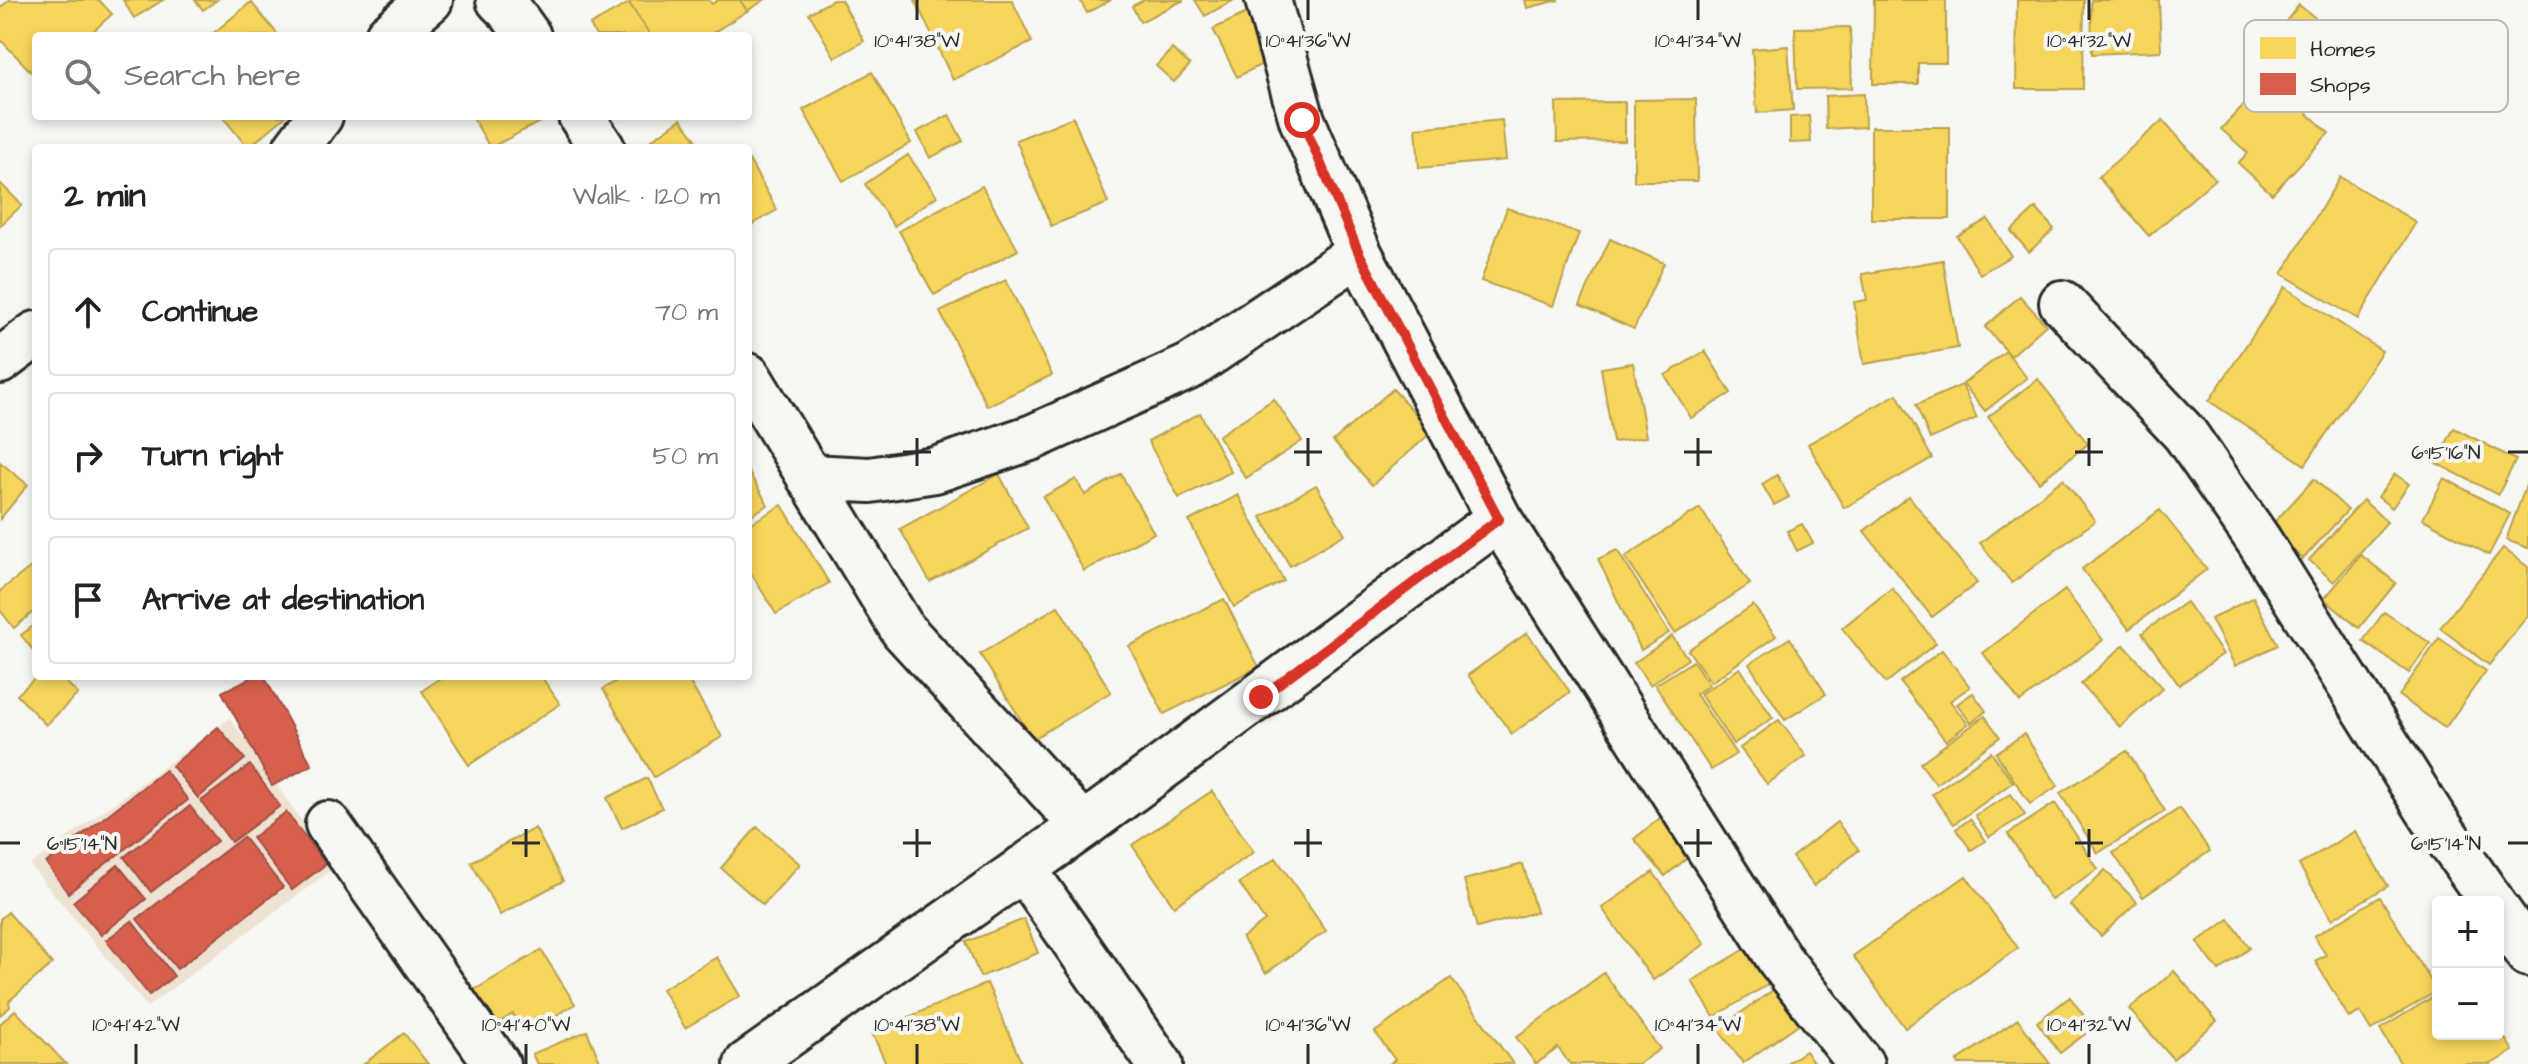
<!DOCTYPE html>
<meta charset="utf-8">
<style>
:root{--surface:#fff;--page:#f6f6f6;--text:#222;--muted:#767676;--line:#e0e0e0}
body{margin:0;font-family:"Architects Daughter",sans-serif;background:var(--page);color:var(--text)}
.controls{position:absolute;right:24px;bottom:24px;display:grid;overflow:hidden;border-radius:8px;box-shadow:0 4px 12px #0003}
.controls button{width:72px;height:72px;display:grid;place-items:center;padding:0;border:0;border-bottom:2px solid var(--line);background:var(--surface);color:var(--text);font:40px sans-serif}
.stop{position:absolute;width:24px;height:24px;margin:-18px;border:6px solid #d93025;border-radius:50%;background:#fff}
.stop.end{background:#d93025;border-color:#fff;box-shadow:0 2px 8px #0008}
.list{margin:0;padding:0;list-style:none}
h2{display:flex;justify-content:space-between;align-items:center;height:104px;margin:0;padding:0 32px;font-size:34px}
h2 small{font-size:26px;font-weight:400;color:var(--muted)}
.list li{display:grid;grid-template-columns:52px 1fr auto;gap:24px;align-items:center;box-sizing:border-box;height:128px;margin:0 16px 16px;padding:0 16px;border:2px solid var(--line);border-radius:8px}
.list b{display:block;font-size:30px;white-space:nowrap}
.list em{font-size:26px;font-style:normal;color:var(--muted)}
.icon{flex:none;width:44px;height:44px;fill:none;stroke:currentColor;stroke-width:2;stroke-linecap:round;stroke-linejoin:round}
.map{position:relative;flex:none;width:2528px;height:1064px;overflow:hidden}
.search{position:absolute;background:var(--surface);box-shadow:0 4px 12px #0003;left:32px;top:32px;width:720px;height:88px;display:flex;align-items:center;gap:20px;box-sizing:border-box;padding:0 28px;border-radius:8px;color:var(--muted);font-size:30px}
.panel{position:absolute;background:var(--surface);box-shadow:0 4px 12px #0003;left:32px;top:144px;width:720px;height:536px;border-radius:8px}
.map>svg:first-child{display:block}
.built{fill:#eee2d3}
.homes{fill:#f6d55c;stroke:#b9a24d;stroke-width:2}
.shops{fill:#d6604d;stroke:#a35043;stroke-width:2}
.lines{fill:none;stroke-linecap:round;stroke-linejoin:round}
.minor-casing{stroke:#2b2b2b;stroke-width:50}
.minor{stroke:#f6f6f2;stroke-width:44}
.route{stroke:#d93025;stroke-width:10}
.ticks{fill:none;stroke:#2b2b2b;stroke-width:3}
.key{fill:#f6f6f2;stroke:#b9b9b6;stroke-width:2}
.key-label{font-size:22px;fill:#2b2b2b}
.ticks-label{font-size:20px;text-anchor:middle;fill:#2b2b2b;stroke:#f6f6f2;stroke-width:8;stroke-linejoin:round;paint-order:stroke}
</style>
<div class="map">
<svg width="2528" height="1064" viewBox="0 0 2528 1064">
<rect width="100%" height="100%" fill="#f6f6f2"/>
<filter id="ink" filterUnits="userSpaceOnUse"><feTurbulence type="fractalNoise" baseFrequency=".0125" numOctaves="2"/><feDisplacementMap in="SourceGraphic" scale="16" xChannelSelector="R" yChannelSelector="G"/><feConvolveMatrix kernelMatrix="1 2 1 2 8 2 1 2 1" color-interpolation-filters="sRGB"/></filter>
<g filter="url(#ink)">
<path class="built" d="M230,718L334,868L147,1007L30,865Z"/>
<path class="homes" d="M9,0H99L112,14L88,36H36V77L0,39V8Z
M123,0H163L134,18Z
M195,0H217L203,10Z
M634,0H709L712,4L718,0H740L747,11L708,36H651L629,3Z
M740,0H764L747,11Z
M833,0H841L864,41L835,58L809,13Z
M915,0H1012L1032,42L953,80Z
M1080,0H1111L1087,13Z
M1144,0H1184L1140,22L1132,6Z
M1195,0H1234L1205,16Z
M1525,0H1559L1527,8Z
M1874,0H1946V63H1918V84H1873Z
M2017,0H2084L2083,89H2016Z
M2091,0H2159L2161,51L2092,54Z
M251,2L279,36H210Z
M629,3L651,36H596L590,25Z
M2299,5L2324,25L2283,76L2258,56Z
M1255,9L1278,56L1237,77L1213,29Z
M1850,27L1852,88L1797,89L1795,28Z
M1788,46L1793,110L1757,113L1752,49Z
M1172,49L1190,65L1174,82L1156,66Z
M872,72L911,143L843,181L803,110Z
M2269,78L2329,133L2272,194L2238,163L2248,153L2221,129Z
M1864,94L1865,127L1826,129L1825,96Z
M1696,99L1697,181H1634V100Z
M1625,102V141L1557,142L1556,103Z
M949,115L963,141L930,158L917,132Z
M222,116H286L248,148Z
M472,116H551L490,148Z
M1809,116L1811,142L1790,143V117Z
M1073,117L1108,203L1051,226L1016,140Z
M681,119L696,139L683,148H655L650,141Z
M1502,120L1506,160L1419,168L1416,128Z
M2163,120L2215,179L2149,236L2098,177Z
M1871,127H1950V219H1871Z
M908,155L937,196L894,226L865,184Z
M749,160L777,210L748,227V161Z
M2340,177L2416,222L2358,319L2282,274Z
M0,183L22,205L0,226Z
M982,186L1018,250L934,295L899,231Z
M1507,208L1579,233L1553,306L1481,281Z
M2036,208L2054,229L2029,252L2011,231Z
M1988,219L2011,256L1980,274L1957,236Z
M1610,239L1664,263L1634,329L1580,305Z
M1943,260L1958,348L1864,364L1854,302L1867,300L1862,274Z
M1006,280L1052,375L987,406L940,312Z
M2285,287L2382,351L2305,465L2209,401Z
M2020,296L2046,325L2011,356L1985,327Z
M1705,351L1731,393L1691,418L1665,375Z
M2006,351L2027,378L1985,411L1963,384Z
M1633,363L1646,437L1613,442L1601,368Z
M2038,379L2088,444L2039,482L1988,417Z
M1962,385L1977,418L1930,439L1916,405Z
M1393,389L1432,432L1372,485L1333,441Z
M1897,394L1932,458L1844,508L1808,444Z
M1274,399L1302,441L1246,478L1218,436Z
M1200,413L1231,472L1179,498L1148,441Z
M2454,428L2516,460L2498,495L2436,463Z
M0,462L28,485L0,519Z
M748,471L768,505L748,517Z
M999,474L1028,528L930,582L900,529Z
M1121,474L1154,533L1084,571L1043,497L1076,479L1085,495Z
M2395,474L2409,484L2392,508L2378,497Z
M1777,475L1789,497L1774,505L1762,484Z
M2444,478L2510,514L2489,555L2423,519Z
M2063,479L2095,521L2012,583L1980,543Z
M2314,479L2348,510L2303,559L2269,528Z
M2528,480V548L2506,540Z
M1316,485L1345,534L1290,566L1261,517Z
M1238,495L1284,581L1234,607L1189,521Z
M1909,496L1977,583L1932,617L1864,531Z
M2363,500L2387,522L2334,582L2309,560Z
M782,505L829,583L776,614L748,568V525Z
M1700,508L1750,584L1675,633L1625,557Z
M2160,510L2207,569L2129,629L2082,569Z
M1802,524L1813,543L1797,551L1787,531Z
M2503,548L2528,567V615L2489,665L2440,628Z
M1617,550L1669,633L1641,650L1598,559Z
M2361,555L2396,583L2359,628L2324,599Z
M36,563V616L33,612L14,628L0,610V591Z
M1892,588L1936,643L1886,683L1842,628Z
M2065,590L2103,640L2020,702L1983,653Z
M2253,597L2278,645L2235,666L2211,619Z
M1224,599L1259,667L1164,714L1129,646Z
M2186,602L2223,654L2179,685L2142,633Z
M1753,605L1776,636L1711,682L1688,650Z
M1058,606L1111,692L1033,739L980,654Z
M2384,612L2430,643L2409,673L2363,641Z
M36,624V654L21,635Z
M1527,633L1570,692L1512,734L1468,675Z
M1672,636L1688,659L1650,685L1634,663Z
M1790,638L1826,694L1785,720L1749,664Z
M2439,638L2486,671L2445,728L2399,696Z
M2124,645L2163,688L2120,727L2081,684Z
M1942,650L1970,687L1950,701L1968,724L1946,741L1900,682Z
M1693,661L1709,685L1696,694L1736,754L1711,770L1655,685Z
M1740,668L1773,718L1733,744L1700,694Z
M37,676H60L78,694L46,725L17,695Z
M443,676H541L560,704L469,765L422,691Z
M625,676H686L722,737L654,777L603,689Z
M1973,693L1986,711L1971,723L1957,704Z
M1985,716L2000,737L1936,784L1920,763Z
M1779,720L1806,756L1767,784L1740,748Z
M2024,734L2058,786L2030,804L1996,753Z
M2127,751L2165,811L2098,853L2060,793Z
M1991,752L2013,782L1954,824L1932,794Z
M647,778L662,808L622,828L607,798Z
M1212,791L1254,852L1174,906L1132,845Z
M2011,794L2025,815L1989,837L1975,815Z
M2055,803L2098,869L2051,900L2008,834Z
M2180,808L2210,851L2143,897L2113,853Z
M1665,814L1696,851L1665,876L1634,839Z
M1970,819L1986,841L1971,850L1956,829Z
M1837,822L1859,850L1814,886L1792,857Z
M757,827L800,864L763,905L721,868Z
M535,828L563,881L500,915L471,862Z
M2355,831L2388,886L2332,919L2299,865Z
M1276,858L1326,931L1266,973L1242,938L1265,921L1239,883Z
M1523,864L1536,912L1477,928L1464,880Z
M2105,870L2137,902L2101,936L2070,905Z
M1653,872L1705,944L1653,980L1602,908Z
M1966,876L2018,948L1905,1028L1853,956Z
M2380,897L2437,991L2371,1030L2360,1012L2349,1018L2315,961L2326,955L2314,936Z
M8,912L52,964L9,1001L10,1007L0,1015V919Z
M1024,919L1038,953L980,977L966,942Z
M2229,919L2250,948L2219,971L2197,942Z
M1747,948L1769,984L1714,1017L1692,981Z
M541,950L575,1004L525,1034L513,1014L492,1027L471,992Z
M717,957L740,996L685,1028L662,989Z
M2174,971L2217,1021L2173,1059L2129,1009Z
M1604,973L1660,1049L1638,1064H1570L1558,1048L1536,1064L1516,1037Z
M1451,978L1513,1064H1389L1395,1060L1375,1032Z
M987,983L1022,1064H886L872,1033Z
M1776,988L1800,1023L1743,1063L1718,1029Z
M2438,994V1034H2498V1027L2513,1051L2491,1064H2401L2380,1029Z
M2070,997L2093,1028L2060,1053L2037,1022Z
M15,1010L66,1064H0V1024Z
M2018,1019L2050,1064H1959L1957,1061Z
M587,1031L601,1064H537L532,1054Z
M404,1033L428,1064H364Z
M1805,1051L1814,1064H1785Z"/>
<path class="shops" d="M254,676H264L312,765L272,786L222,692Z
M218,727L245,759L198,798L172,766Z
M250,765L280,806L231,842L201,801Z
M165,770L188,800L68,893L46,863Z
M190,806L217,841L151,892L124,857Z
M286,812L326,864L292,890L252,838Z
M243,837L283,887L177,969L137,919Z
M118,865L146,899L101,935L73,902Z
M132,921L174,976L149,995L106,940Z"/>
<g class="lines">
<g class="minor-casing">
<path id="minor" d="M499,0L511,12L528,36
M1268,0L1302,120L1359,253L1499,519L1780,960L1861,1064
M388,36L430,0
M581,116L602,148
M296,148L320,116
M2062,303L2185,434L2259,541L2432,816L2492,902
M0,361L36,334
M748,376L903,630L1083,826
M809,477L870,480L935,470L1033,437L1191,366L1359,253
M328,824L497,1064
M1023,868L1160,1064
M2498,911L2528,954
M747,1064L1083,826L1499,519"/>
</g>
<use href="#minor" class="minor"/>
</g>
</g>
<g class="lines" filter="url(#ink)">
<path class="route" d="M1261,697L1499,519L1359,253L1302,120"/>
</g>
<path class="ticks" d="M917,0V20M1308,0V20M1698,0V20M2089,0V20M917,438V466M1308,438V466M1698,438V466M2089,438V466M903,452H931M1294,452H1322M1684,452H1712M2075,452H2103M2508,452H2528M526,829V857M917,829V857M1308,829V857M1698,829V857M2089,829V857M0,843H20M512,843H540M903,843H931M1294,843H1322M1684,843H1712M2075,843H2103M2508,843H2528M136,1044V1064M526,1044V1064M917,1044V1064M1308,1044V1064M1698,1044V1064M2089,1044V1064"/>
<rect x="2244" y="20" width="264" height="92" rx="12" class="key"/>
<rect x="2260" y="37" width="36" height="22" fill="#f6d55c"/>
<rect x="2260" y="73" width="36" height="22" fill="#d6604d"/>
<g class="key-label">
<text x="2310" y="56">Homes</text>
<text x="2310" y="92">Shops</text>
</g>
<g class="ticks-label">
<text x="917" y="47">10°41'38"W</text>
<text x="1308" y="47">10°41'36"W</text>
<text x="1698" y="47">10°41'34"W</text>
<text x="2089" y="47">10°41'32"W</text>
<text x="2446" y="459">6°15'16"N</text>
<text x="82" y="850">6°15'14"N</text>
<text x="2446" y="850">6°15'14"N</text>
<text x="136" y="1031">10°41'42"W</text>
<text x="526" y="1031">10°41'40"W</text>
<text x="917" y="1031">10°41'38"W</text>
<text x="1308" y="1031">10°41'36"W</text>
<text x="1698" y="1031">10°41'34"W</text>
<text x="2089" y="1031">10°41'32"W</text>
</g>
</svg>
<div class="controls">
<button>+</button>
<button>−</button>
</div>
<div class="stop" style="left:1302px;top:120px"></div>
<div class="stop end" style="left:1261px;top:697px"></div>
<div class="search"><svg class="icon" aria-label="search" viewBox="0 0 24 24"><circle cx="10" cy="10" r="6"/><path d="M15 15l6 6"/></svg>Search here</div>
<section class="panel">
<h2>2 min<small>Walk · 120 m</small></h2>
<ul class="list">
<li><svg class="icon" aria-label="ahead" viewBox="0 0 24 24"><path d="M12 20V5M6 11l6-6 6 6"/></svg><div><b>Continue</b></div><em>70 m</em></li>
<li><svg class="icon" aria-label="right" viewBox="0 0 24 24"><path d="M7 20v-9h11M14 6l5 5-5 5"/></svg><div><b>Turn right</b></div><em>50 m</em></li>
<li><svg class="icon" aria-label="arrive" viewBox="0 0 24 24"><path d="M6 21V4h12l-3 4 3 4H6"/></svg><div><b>Arrive at destination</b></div></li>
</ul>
</section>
</div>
